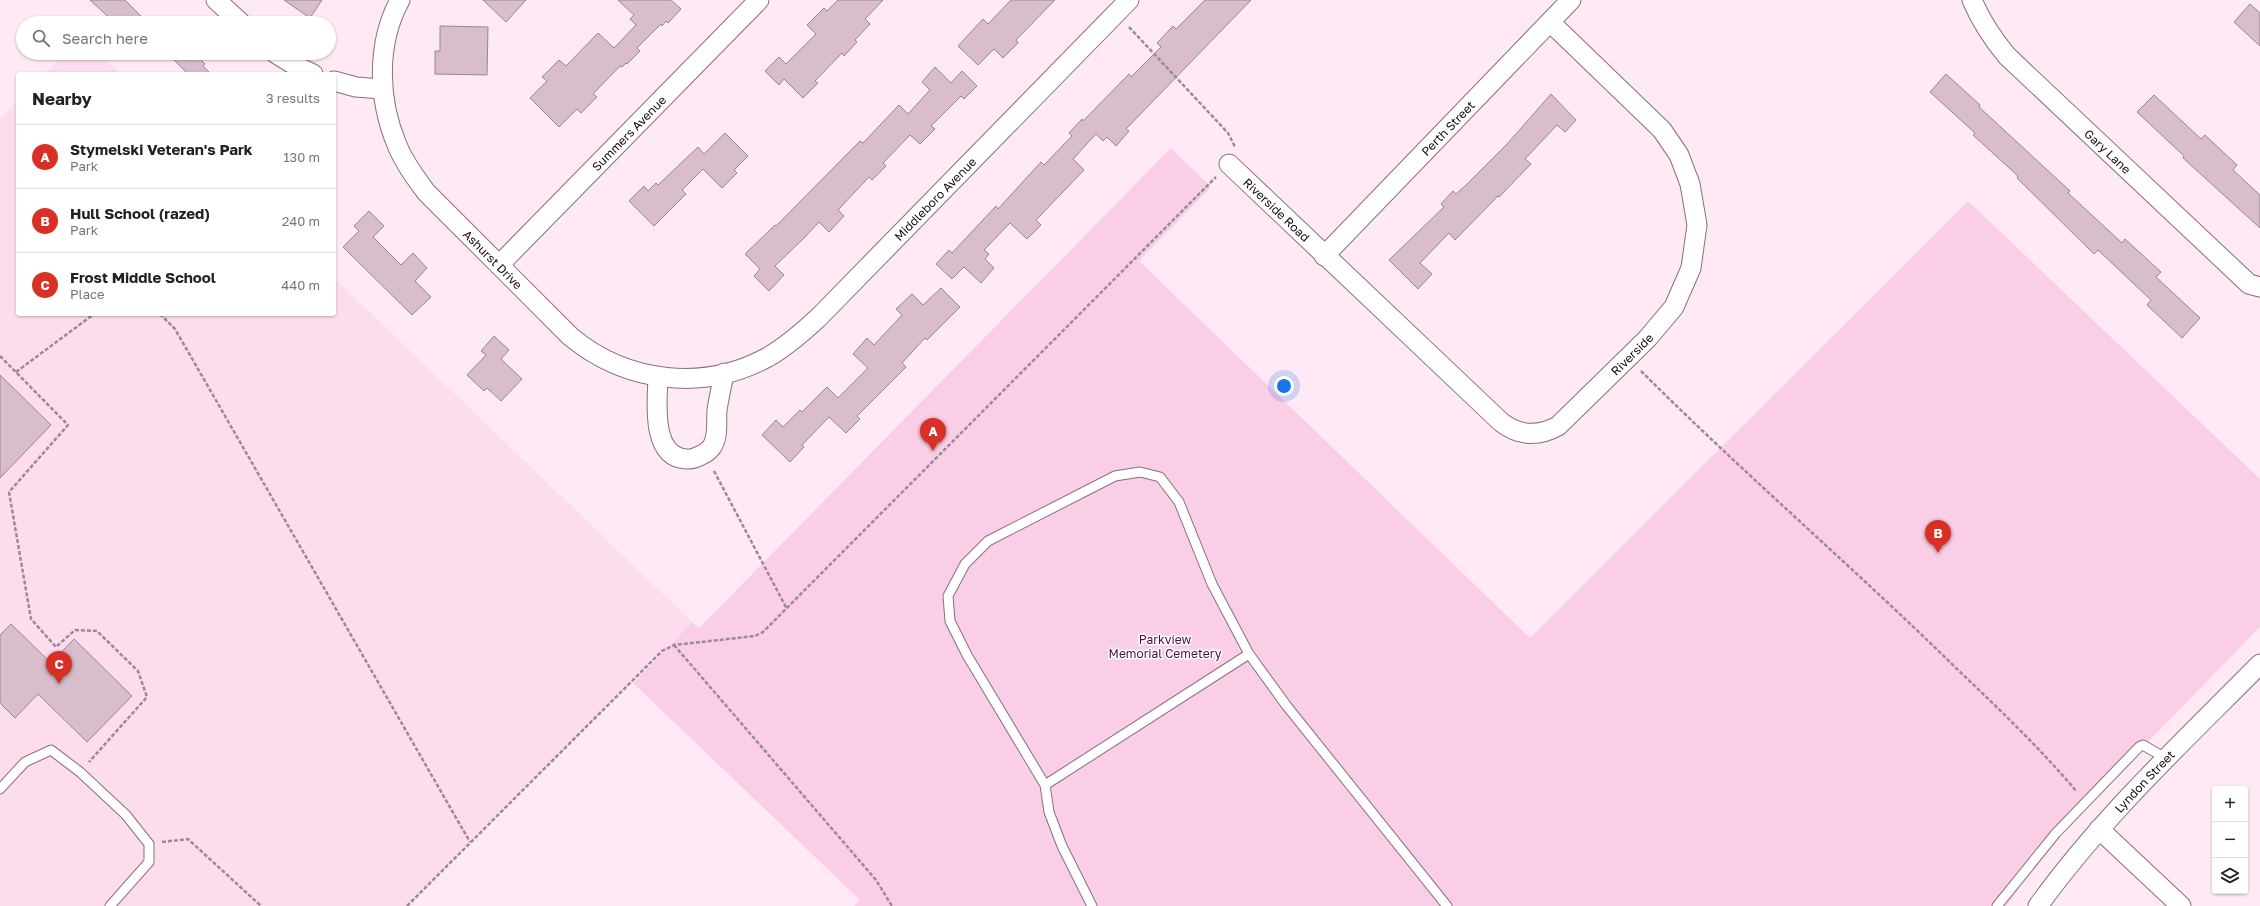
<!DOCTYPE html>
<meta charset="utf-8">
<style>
:root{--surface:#fff;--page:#f2f2f2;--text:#222;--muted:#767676;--line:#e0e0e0;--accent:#d93025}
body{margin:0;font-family:"Golos Text",sans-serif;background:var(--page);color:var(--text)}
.controls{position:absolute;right:12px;bottom:12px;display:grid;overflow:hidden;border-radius:4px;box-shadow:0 1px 3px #0004}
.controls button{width:36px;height:36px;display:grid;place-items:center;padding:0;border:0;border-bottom:1px solid var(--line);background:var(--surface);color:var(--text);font:20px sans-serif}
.you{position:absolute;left:1284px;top:386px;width:14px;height:14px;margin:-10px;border:3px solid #fff;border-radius:50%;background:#1a73e8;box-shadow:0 0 0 6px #1a73e833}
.badge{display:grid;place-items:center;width:26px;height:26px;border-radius:50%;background:var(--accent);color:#fff;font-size:13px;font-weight:700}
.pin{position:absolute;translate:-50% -33px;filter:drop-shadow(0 1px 2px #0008)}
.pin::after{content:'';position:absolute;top:21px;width:14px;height:12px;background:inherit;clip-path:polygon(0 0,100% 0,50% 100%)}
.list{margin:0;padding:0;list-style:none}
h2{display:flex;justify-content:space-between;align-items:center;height:52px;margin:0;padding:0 16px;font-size:17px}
h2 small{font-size:13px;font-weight:400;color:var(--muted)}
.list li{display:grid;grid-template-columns:26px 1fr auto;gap:12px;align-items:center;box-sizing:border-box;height:64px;padding:0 16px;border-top:1px solid var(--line)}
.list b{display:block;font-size:15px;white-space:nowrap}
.list p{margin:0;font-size:13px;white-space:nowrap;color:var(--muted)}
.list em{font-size:13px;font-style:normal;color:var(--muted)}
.icon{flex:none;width:22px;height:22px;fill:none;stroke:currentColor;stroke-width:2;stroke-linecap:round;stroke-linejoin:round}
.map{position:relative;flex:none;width:2260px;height:906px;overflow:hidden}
.search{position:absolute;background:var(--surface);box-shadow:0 1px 3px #0004;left:16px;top:16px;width:320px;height:44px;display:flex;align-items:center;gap:10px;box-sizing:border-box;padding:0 14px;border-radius:22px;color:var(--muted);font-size:15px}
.panel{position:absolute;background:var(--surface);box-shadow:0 1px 3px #0004;left:16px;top:72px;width:320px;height:244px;border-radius:4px}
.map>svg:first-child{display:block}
.built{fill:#fddcee}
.green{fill:#fbcee7}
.building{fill:#d8becc;stroke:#9b8491}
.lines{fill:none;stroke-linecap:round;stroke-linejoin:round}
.lane-casing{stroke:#87707c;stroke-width:11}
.street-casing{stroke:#87707c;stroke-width:21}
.path{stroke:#9a8b93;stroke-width:2.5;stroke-dasharray:4 2;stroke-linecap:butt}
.lane{stroke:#fff;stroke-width:9}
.street{stroke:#fff;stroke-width:19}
.labels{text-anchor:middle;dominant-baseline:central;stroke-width:3;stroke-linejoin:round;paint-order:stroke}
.street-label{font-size:12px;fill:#130b10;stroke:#fff}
.park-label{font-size:12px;fill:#4e0f3a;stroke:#fff}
</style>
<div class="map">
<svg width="2260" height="906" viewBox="0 0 2260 906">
<rect width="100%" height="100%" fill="#fee9f4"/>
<path class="built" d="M66,53H99L121,74H45Z
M18,101V314H334V278L692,622L406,906H0V119Z"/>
<path class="green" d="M1171,148L1211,187L1139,261L1530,638L1968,201L2260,479V627L2067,825L2006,906H854L860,900L633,683L692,622L699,628Z"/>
<path class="building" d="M90,0H125L148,23H115Z
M284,0H322L310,18Z
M483,0H526L506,22Z
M618,0H671L681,9L668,23L666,21L662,26L661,24L637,48L640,51L627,64L626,63L622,67L620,66L593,94L597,97L581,113L577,109L559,127L530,98L547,81L542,77L559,60L566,66L598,33L614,48L636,25L630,19L634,15Z
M838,0H883L865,19L870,24L855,40L857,42L844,56L842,53L815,81L818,83L803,98L784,79L779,85L765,71L779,57L786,64L816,34L807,25L824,8L827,11Z
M1011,0H1055L1016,40L1018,43L1003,58L994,49L978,65L958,46L983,19L988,24Z
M1205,0H1251L1126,129L1129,131L1116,146L1107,137L1103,141L1096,134L1073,159L1084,170L1036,220L1041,225L1027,239L1010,223L984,250L989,254L985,259L994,268L981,283L964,267L952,279L936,264L949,250L952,253L996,206L998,209L1041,162L1044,165L1072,136L1069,133L1082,119L1083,121L1129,74L1131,77L1161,47L1157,43L1173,26L1176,29Z
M2250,4L2260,13V46L2234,22Z
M440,26L488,27L487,75L435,74V51H440Z
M167,53H194L205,64L203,66L211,74H188Z
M935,67L951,83L962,71L977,86L964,99L961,96L931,126L935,129L920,144L910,135L883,163L886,166L872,180L869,177L838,210L844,216L829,232L819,222L804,238L775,266L784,275L769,291L754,276L760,269L745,254L775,225L776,226L860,141L863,143L899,105L908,114L930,90L922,82Z
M1946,74L1980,105L1979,107L2070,191L2068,193L2122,243L2125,239L2161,272L2156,277L2200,318L2182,338L2147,305L2151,300L2098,250L2094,254L2017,178L2018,176L1973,135L1975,133L1930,92Z
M1551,94L1576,120L1565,132L1557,125L1525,159L1531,164L1499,197L1498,196L1455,240L1449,233L1420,263L1432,274L1418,289L1389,260L1444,207L1441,204L1453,191L1456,194L1465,186L1508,143Z
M2154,95L2201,139L2205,135L2237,165L2233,170L2260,195V228L2183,158L2184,156L2137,112Z
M725,133L748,156L734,170L737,173L722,188L703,169L682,190L686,194L654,226L629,201L644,186L648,191L656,183L658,185L698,147L704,154Z
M369,211L384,226L373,237L401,265L413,253L427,268L415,281L431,297L412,315L343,247L359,231L354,226Z
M941,288L960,307L927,340L925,338L902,363L906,367L857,416L860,419L846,433L829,417L802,445L804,447L790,462L762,435L776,420L783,427L800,410L802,412L827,387L838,398L868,368L853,354L867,338L874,345L902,315L896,309L912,294L923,305Z
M494,336L509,350L501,359L522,379L501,401L487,388L484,391L467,375L486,355L481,351Z
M0,375L51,425L0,478Z
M11,624L51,663L74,639L132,696L87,742L38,694L15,718L0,703V635Z"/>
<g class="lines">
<g class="lane-casing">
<path id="lane" d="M1045,785L1249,654
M0,789L25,762L51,750L80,772L126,815L149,844V862L110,906
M1092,906L1062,846L1049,812L1045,785L967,655L950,621L948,596L965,564L988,541L1115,476L1140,472L1160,477L1179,502L1212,584L1249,654L1286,705L1447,906
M1997,906L2056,833L2139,747L2143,745L2167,759"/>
</g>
<g class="street-casing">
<g id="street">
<path d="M216,0L241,23"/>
<path id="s1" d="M400,0C376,44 378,100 397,145C404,162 415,177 426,192L571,337C627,383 704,392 768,357C787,346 803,332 819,317L1129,0"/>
<path id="s2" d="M1972,0C1981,21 1992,38 2007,56L2249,284L2260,287"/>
<path d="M275,53L296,66L313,74"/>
<path d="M334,81L356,87L382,89"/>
<path id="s3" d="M1229,164L1501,422C1519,436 1538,437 1558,426L1647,339L1674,307L1691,268L1697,225L1690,184L1679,155L1662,130L1550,22"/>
<path id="s4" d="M1324,256L1571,0"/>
<path id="s5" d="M499,265L759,0"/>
<path d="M658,378C657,402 651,457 686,459C693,460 706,454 711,448C719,438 716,422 717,410C719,397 722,385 724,373"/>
<path d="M2099,829L2181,906"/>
<path id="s6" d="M2038,906C2102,817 2183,742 2260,664"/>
</g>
</g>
<path class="path" d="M1129,27L1228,133L1235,147
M160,314L175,329L470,842
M0,356L68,425L9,492L31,619L56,647L75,630L97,631L138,671L147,697L89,762
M1641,371C1743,473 1853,567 1956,668C1998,708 2040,748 2077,792
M16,372L94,314
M714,471L787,609
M674,645L876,880L892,906
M162,842L188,839L261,906
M407,906L662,651L674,645L755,636L763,632L1216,177"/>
<use href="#lane" class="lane"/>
<use href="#street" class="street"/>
</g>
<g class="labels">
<g class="street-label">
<text stroke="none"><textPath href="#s4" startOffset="178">Perth Street</textPath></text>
<text stroke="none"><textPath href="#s5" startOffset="185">Summers Avenue</textPath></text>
<text stroke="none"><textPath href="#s2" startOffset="205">Gary Lane</textPath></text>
<text stroke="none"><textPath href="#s1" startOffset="851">Middleboro Avenue</textPath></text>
<text stroke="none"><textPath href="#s3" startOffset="66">Riverside Road</textPath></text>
<text stroke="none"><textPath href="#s1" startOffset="300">Ashurst Drive</textPath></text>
<text stroke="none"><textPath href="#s3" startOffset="539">Riverside</textPath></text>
<text stroke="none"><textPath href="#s6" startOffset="164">Lyndon Street</textPath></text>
</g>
<g class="park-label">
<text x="1165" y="639">Parkview<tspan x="1165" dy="14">Memorial Cemetery</tspan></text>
</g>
</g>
</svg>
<div class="controls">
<button>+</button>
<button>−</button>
<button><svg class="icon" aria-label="layers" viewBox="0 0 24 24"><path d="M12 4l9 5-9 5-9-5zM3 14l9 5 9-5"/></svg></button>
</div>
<div class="you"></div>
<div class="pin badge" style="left:933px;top:451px">A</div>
<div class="pin badge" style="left:1938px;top:553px">B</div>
<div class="pin badge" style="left:59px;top:684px">C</div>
<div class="search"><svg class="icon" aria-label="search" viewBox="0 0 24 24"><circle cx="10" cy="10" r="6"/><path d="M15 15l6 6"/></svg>Search here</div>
<section class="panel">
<h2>Nearby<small>3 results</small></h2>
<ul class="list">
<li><span class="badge">A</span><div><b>Stymelski Veteran's Park</b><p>Park</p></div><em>130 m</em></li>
<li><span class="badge">B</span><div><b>Hull School (razed)</b><p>Park</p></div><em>240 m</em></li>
<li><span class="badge">C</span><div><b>Frost Middle School</b><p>Place</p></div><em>440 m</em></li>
</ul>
</section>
</div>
